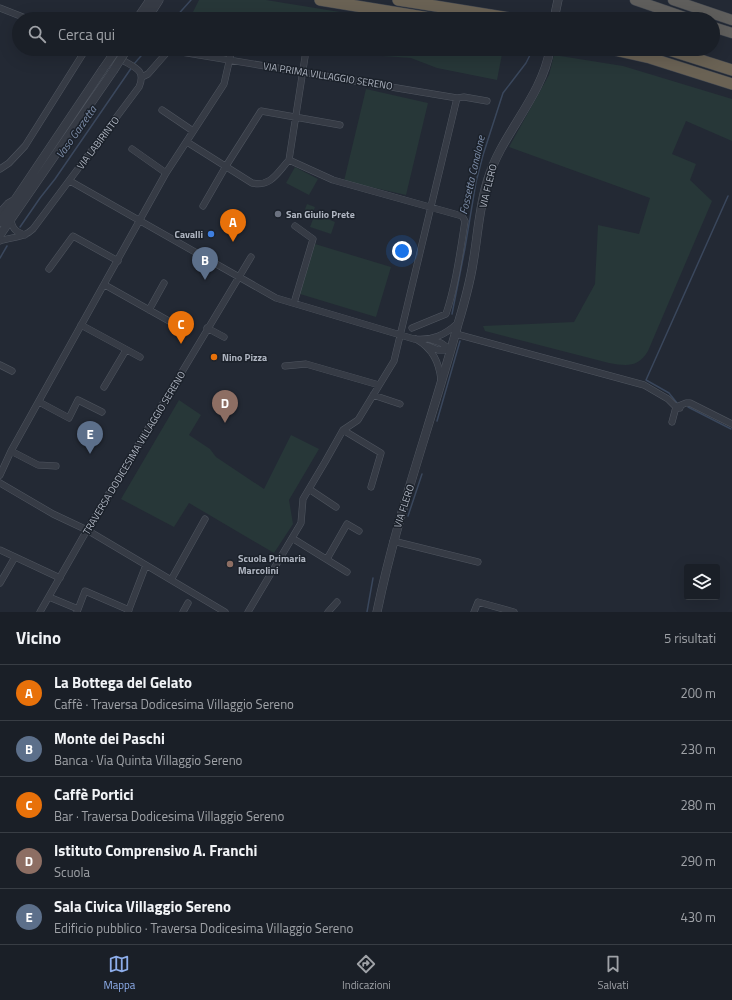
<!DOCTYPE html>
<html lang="it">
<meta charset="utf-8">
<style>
:root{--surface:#1a1f27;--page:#23272f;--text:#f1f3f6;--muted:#9fa2a7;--line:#383d44;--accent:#8dadea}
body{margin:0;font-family:"Titillium Web",sans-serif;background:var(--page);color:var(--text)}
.controls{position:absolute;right:12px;bottom:12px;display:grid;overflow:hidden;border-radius:4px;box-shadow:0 4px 16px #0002}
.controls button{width:36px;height:36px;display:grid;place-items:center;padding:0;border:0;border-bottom:1px solid var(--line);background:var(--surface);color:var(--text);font:20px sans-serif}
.you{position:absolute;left:402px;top:251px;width:14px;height:14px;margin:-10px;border:3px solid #fff;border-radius:50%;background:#1a73e8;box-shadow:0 0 0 6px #1a73e833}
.badge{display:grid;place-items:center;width:26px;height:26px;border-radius:50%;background:var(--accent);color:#fff;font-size:13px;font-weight:700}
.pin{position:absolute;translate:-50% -33px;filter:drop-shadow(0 1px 2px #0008)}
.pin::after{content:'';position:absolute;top:21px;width:14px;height:12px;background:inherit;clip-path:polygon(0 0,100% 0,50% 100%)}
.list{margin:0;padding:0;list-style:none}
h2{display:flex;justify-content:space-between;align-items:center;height:52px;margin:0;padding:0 16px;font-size:17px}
h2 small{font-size:13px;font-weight:400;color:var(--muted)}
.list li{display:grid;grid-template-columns:26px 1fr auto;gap:12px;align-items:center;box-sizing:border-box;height:56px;padding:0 16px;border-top:1px solid var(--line)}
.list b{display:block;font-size:15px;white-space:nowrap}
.list p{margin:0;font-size:13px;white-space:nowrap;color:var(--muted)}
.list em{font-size:13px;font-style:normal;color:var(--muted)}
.icon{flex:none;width:22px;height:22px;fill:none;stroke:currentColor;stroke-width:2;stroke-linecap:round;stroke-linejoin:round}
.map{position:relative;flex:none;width:732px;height:612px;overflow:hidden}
.search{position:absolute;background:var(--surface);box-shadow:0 4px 16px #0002;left:12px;right:12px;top:12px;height:44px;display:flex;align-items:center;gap:10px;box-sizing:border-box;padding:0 14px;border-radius:22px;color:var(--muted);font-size:15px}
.sheet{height:332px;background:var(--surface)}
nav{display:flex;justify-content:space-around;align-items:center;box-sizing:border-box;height:56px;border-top:1px solid var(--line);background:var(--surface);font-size:11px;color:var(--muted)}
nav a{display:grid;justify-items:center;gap:2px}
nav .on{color:var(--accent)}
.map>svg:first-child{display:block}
.green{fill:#273738}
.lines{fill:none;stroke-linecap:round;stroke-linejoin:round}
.stream{stroke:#3a475c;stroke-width:1.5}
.minor-casing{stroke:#505660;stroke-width:7}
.tertiary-casing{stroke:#505660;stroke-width:9}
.trunk-casing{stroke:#404650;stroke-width:11}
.motorway-casing{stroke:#404650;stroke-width:12}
.minor{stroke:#363b45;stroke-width:6}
.tertiary{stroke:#363b45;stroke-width:8}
.trunk{stroke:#5f5e5c;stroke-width:10}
.motorway{stroke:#6a6254;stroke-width:11}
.tertiary-bridge-casing{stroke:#505660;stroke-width:9;stroke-linecap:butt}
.tertiary-bridge{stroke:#363b45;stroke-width:8}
.worship-dot{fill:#6b7280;stroke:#1b212a;stroke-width:1.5}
.shop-dot{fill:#3f7fe0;stroke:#1b212a;stroke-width:1.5}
.food-dot{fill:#e8710a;stroke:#1b212a;stroke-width:1.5}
.education-dot{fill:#8d6e63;stroke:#1b212a;stroke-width:1.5}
.labels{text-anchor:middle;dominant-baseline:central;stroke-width:3;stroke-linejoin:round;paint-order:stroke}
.street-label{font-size:10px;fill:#b0b6c2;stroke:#1b212a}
.poi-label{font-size:10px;font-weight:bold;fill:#b0b6c2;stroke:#1b212a;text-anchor:start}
.water-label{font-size:11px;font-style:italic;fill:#7c8ca7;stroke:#1b212a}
</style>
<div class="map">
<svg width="732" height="612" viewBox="0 0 732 612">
<rect width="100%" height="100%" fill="#232934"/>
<path class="green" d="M199,0H266L383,19H237L193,12Z
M332,49H503L497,80L437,68L411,58L354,54Z
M554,55L623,66L732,99V141L686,121L672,154L696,164L690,180L712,201L648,351C638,368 626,366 609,363L485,331L483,326L574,322L595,284L598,225L639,234L650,198L509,147L549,75Z
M366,89L428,103L406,195L344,181Z
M295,167L318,179L309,195L286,183Z
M307,204L315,207L312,215L304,212Z
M315,214L335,222L331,234L310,227Z
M315,244L391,267L376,317L300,294Z
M179,400L201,415L189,435L210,449L216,457L264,489L291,435L319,449L289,500L293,524L274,553L189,503L174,527L121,499Z"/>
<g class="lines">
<path class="stream" d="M174,19L191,0
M134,64L147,49
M20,227L40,198L55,179L132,67
M0,258L7,246
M452,314L465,248L476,182L483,155L503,93L526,63L533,49
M677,403L669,393L646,380L728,196
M688,407L731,429
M437,421L460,341
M408,516L422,474
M367,612L373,578"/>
<g class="minor-casing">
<path id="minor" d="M0,8L28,19
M103,49L108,51
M142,77L148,74L169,50L457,98L464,97L487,101
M162,110L193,131
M187,142L252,183C271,187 277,173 289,160L333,180L462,216L465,221C460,252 456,284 446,314L412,328
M132,149L166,173
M289,160L305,57
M0,169L9,163L25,146L86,49
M70,181L276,298L414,339C432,341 445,335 458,323
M203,206L226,166L261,111L340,125
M0,212L8,203L15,199
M11,219C12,229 16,232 25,235
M0,241C11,237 24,238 33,229L139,87C146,71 136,68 124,61
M49,269L73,236L118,261
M105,285L169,321
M294,303L313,239L295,226
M149,310L164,283
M81,325L140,357
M207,328L224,337
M456,334L644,385L668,399L676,407L680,408
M416,339C433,349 439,362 441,380
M429,339L441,343L451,350
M428,346L438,350H451
M0,365L12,371
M285,366L306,364L379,385
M104,387L126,350
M373,395L400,404
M39,402L69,418L78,400L102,412
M676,407L686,403H690L732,424
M672,422L676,407
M343,430L381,453L371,487
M11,451L38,465L56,466
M0,475L11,451L166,173L224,84L232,49
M0,483L53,514L87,530L225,612
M309,489L336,507
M292,538L347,572
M393,541L478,562
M0,550L60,578
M327,559L347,524L359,531
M171,580L205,519
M0,583L15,557
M49,597L78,609
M40,612L87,530L251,257
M77,612L85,591L129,610
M128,612L146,565
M183,612L188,603
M248,612L301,523L303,499L325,462L343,430L358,420L394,361L457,98
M328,612L337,602
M474,612L478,602L514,612"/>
</g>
<g class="tertiary-casing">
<path id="tertiary" d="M137,19L150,0
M147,19L159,0
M554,19L558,0
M0,222L103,69
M0,235L113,71
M377,612C397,514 432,421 458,324C464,304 470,283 473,263C478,235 479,206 488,179C502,133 542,97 550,49"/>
</g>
<g class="trunk-casing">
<path id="trunk" d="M635,0L690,19
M673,0L732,20
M713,27L732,33"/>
</g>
<g class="motorway-casing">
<path id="motorway" d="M320,0L436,19
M398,0L516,19
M610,49L650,58L732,84
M666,49L732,70"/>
</g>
<use href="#minor" class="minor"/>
<use href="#tertiary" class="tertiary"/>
<use href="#trunk" class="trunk"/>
<use href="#motorway" class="motorway"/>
<g class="tertiary-bridge-casing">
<path id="tertiary-bridge" d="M103,69L117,49
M113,71L127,49"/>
</g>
<use href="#tertiary-bridge" class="tertiary-bridge"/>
</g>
<circle class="worship-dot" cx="278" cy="214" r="4"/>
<circle class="shop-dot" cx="211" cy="234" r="4"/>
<circle class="food-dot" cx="214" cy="357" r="4"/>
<circle class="education-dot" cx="230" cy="564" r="4"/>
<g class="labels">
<g class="street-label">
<text transform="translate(328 76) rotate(9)">VIA PRIMA VILLAGGIO SERENO</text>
<text transform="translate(98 143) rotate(-53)">VIA LABIRINTO</text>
<text transform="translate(488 186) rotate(-76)">VIA FLERO</text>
<text transform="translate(134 453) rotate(-59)">TRAVERSA DODICESIMA VILLAGGIO SERENO</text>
<text transform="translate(404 506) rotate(-72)">VIA FLERO</text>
</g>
<g class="poi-label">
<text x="286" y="214">San Giulio Prete</text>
<text x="203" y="234" text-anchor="end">Cavalli</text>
<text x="222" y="357">Nino Pizza</text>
<text x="238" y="558">Scuola Primaria<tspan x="238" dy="12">Marcolini</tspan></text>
</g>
<g class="water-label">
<text transform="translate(76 132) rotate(-55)">Vaso Garzetta</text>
<text transform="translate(472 175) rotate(-77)">Fossetta Canalone</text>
</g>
</g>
</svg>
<div class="controls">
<button><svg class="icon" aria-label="layers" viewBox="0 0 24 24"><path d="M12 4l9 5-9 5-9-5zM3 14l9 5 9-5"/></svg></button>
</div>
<div class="you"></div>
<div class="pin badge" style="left:233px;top:242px;background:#e8710a">A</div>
<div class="pin badge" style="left:205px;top:280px;background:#5c6f8a">B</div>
<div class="pin badge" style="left:181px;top:344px;background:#e8710a">C</div>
<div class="pin badge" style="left:225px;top:423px;background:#8d6e63">D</div>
<div class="pin badge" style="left:90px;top:454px;background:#5c6f8a">E</div>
<div class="search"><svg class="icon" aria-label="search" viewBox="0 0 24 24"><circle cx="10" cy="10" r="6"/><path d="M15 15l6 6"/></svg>Cerca qui</div>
</div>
<section class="sheet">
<h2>Vicino<small>5 risultati</small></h2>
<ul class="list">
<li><span class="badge" style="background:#e8710a">A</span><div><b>La Bottega del Gelato</b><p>Caffè · Traversa Dodicesima Villaggio Sereno</p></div><em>200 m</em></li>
<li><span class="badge" style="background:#5c6f8a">B</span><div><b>Monte dei Paschi</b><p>Banca · Via Quinta Villaggio Sereno</p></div><em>230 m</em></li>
<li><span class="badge" style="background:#e8710a">C</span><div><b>Caffè Portici</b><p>Bar · Traversa Dodicesima Villaggio Sereno</p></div><em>280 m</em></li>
<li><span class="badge" style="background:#8d6e63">D</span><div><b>Istituto Comprensivo A. Franchi</b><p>Scuola</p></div><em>290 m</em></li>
<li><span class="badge" style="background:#5c6f8a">E</span><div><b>Sala Civica Villaggio Sereno</b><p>Edificio pubblico · Traversa Dodicesima Villaggio Sereno</p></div><em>430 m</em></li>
</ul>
</section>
<nav>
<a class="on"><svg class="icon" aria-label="map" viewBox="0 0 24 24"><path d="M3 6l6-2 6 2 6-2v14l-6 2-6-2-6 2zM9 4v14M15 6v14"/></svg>Mappa</a>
<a><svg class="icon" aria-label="directions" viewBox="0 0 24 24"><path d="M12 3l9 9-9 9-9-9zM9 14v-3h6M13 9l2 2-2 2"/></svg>Indicazioni</a>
<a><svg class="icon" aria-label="saved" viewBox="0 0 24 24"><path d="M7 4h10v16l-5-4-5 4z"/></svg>Salvati</a>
</nav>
